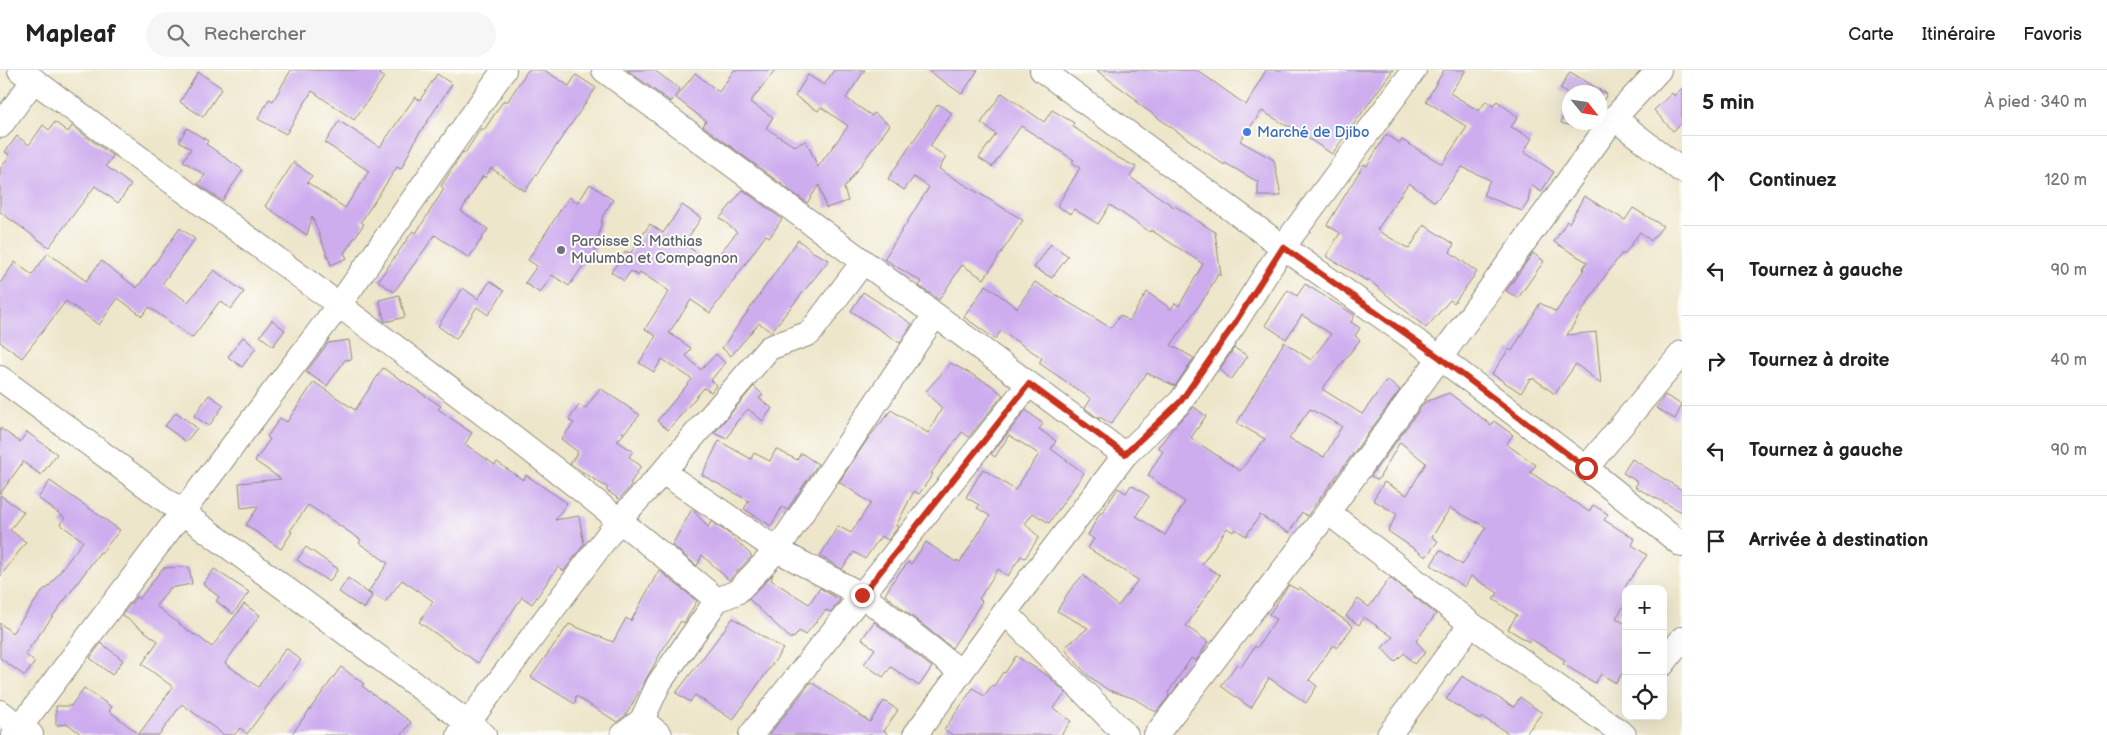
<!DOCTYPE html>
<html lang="fr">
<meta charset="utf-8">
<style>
:root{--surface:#fff;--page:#f6f6f6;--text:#222;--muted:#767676;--line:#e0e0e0}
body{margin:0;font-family:"Balsamiq Sans",sans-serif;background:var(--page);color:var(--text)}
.controls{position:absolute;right:15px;bottom:15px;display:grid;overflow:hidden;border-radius:10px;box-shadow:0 5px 20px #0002}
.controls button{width:45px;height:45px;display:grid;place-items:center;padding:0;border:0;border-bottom:1px solid var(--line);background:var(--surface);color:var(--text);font:25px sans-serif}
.compass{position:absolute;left:1562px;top:15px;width:45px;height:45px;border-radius:50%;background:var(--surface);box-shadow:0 5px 20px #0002;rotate:120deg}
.stop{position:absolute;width:15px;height:15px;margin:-11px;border:4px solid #c8321e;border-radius:50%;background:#fff}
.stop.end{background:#c8321e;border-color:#fff;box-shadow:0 1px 5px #0008}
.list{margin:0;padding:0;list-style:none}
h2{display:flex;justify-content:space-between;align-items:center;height:65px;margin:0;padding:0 20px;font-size:21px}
h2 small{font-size:16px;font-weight:400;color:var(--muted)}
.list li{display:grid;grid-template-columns:32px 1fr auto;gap:15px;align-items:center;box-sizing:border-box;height:90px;padding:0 20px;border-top:1px solid var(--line)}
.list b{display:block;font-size:19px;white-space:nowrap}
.list em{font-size:16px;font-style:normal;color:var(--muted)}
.icon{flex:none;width:28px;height:28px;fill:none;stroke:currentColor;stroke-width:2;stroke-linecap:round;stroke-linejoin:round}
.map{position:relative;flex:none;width:1682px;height:665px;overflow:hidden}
header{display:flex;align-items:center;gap:30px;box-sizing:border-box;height:70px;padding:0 25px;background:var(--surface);border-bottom:1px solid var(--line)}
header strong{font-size:24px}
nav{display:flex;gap:28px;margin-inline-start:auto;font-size:18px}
.search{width:350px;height:45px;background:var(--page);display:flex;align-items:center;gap:12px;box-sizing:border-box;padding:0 18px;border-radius:28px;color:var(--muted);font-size:19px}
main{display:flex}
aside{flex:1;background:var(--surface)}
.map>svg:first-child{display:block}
.building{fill:#ceadef;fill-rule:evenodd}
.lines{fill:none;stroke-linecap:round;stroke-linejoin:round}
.street-casing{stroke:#8c887a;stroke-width:26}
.street{stroke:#fff;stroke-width:24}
.route{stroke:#c8321e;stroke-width:6}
.shop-dot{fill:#3f7fe0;stroke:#fdfcf7;stroke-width:2}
.worship-dot{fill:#6b7280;stroke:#fdfcf7;stroke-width:2}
.labels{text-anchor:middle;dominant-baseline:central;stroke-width:4;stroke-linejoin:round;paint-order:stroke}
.shop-label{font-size:15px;fill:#366cbe;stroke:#fdfcf7;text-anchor:start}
.worship-label{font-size:15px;fill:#5b616d;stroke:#fdfcf7;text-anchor:start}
</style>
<header>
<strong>Mapleaf</strong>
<div class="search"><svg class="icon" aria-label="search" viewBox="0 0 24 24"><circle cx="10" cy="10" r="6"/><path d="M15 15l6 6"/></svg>Rechercher</div>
<nav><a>Carte</a><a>Itinéraire</a><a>Favoris</a></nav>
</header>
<main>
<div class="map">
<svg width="1682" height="665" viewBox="0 0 1682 665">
<rect width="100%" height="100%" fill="#fdfcf7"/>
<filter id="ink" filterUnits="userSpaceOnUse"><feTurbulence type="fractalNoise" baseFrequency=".02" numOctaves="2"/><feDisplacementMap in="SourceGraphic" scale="10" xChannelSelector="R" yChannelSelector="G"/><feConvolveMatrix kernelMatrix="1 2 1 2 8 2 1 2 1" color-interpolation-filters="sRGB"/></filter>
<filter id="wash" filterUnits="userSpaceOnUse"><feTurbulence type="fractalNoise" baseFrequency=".0096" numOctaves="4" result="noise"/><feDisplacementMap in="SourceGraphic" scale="20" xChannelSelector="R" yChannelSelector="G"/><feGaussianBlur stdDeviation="1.12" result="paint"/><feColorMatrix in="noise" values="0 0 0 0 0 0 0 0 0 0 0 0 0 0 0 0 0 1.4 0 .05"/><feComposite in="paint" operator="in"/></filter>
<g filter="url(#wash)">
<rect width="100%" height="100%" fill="#eee6ca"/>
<g id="blocks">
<path class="building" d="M291,0H374L384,7L354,50L312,21L286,64L258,49L269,29L273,31Z
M528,0H544L569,16L576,5L596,18L525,121L491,98L485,108L483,106L461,141L488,159L469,188L435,165L394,222L378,211L413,161L416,163L444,119L441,116L463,82L465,83L481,58L484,60L504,30L507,32Z
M627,0H654L680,19L671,32Z
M734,0H775L750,32L773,47L766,58L794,76L806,71L818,97L848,56L821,37L818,41L795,26L808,5L824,15L834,0H865L846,28L872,46L874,43L890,55L844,118L848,131L826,138L819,115L807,133L703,56L706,51L676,28L695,3L719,22Z
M927,0H978L962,24Z
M1096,0H1197L1246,35L1266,0H1393L1332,84L1290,56L1289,57L1262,41L1240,71L1274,90L1281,126H1258V112L1225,93L1224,95L1136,32L1137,30Z
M1444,0H1466L1450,23L1479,41L1486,31L1493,36L1497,31L1518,47L1511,57L1532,68L1524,82L1554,102L1541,122L1531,115L1528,132L1522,141L1483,125L1490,110L1462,97L1435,132L1409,113L1408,114L1377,160L1409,179L1424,155L1454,174L1450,182L1477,202L1454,233L1450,230L1426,258L1368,209L1367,211L1326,186L1340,163L1327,155L1364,94L1367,96L1386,64L1400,73L1402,70L1442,94L1467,57L1426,31Z
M198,2L222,18L203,47L180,32Z
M1570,2L1607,24L1600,36V22H1570V52H1589L1584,59L1561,53L1569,25L1560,19Z
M437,4L452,14L417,67L401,99L397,97L361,152L364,154L344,183L347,188L331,195L312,146L307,165L265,136L294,92L312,106L307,112L345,138L369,101L325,73L339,51L380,77L415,27L420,30Z
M1682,18V53L1673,61L1654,40L1672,23L1674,26Z
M1002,23L1044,52L1052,40L1074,53L1072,56L1117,87L1136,97L1130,107L1174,137L1175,136L1215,162L1221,206L1218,204L1207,224L1171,275L1194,288L1175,316L1147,303L1111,354L1100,347L1099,349L1085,338L1091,329L1039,293L1042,288L1001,261L995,269L964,247L986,215L1017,238L1035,212L1111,258L1120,245L1129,251L1147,222L1171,239L1175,233L1179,236L1203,194L1151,160L1150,162L1110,135L1098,154L1074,139L1071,144L1057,136L1080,98L1072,92L1074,90L1021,56L992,97L979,88L996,64L981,53Z
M938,34L952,43L930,76L946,87L939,99L1023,150L984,209L962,195L939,230L919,216L922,212L884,189L929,117L914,107L904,120L888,109Z
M55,52L68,62L72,56L113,86L106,96L131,115L118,133L95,116L49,177L0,142V99L10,85L5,82L17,66L29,75L43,55L49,60Z
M187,58L208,71L206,74L243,100L222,131L198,114L205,105L183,91L191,79L179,71Z
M590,114L613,130L603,145L593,190L589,187L569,216L552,205L540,223L525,213L537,196L528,190L569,127L578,133Z
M743,120L782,149L770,167L766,165L710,243L691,230L669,263L691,278L686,286L701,300L716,284L725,293L711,310L717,315L711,322L704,318L668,360L657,351L692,309L662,289L654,302L639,293L656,266L645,259L669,221L640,202L638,206L631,201L624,211L611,202L626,181L630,184L650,154L663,163L682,135L701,148L684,174L712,193L737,162L720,148Z
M1584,126L1625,150L1633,138L1663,156L1651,171L1640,162L1624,185L1622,183L1600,213L1567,265L1596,262L1601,314L1576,294L1555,324L1533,308L1532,310L1530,309L1521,323L1492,304L1509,279L1512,281L1540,233L1556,242L1584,199L1583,198L1587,192L1554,172L1567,151L1569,153Z
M180,158L195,169L162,214L188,232L214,200L244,222L231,239L220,231L192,268L149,237L142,246L118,228L99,255L66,231L22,288L0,272V213L15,192L32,205L48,183L86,211L101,191L137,218Z
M798,170L813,182L829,190L771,262L759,253L731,286L722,278Z
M1051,174L1068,186L1052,208L1034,198Z
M1533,183L1544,191L1518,228L1506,221Z
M490,211L504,221L488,245L477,237L456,269L438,256L463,218L478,229Z
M1305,214L1355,245L1351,252L1360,258L1355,266L1360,270L1322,319L1362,344L1387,310L1400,320L1307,446L1302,442L1289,463L1260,445L1246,466L1235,459L1233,462L1227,458L1202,494L1220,505L1186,556L1208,572L1196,591L1191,588L1168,623L1169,624L1168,628L1156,642L1133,628L1108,620L1087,605L1064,578L1088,558L1057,541L1069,521L1083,505L1118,536L1138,510L1088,478L1094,469L1088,465L1100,443H1102L1118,418L1126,423L1131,415L1149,426L1136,446L1165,465L1185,432L1148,405L1163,381L1158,377L1174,357L1194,337L1206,346L1191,368L1240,401L1265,369L1237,353L1284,272L1311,290L1331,264L1302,245L1286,269L1265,255L1288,220L1297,226ZM1310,339L1342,356L1324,387L1289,369Z
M863,222L912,254L900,273L851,241Z
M399,225L405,247L385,252L379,230Z
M272,250L285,260L273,276L260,266Z
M243,267L256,278L242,297L228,287Z
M349,270L352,289L345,290L327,316L306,302L328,273Z
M1234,278L1248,286L1231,310L1220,299Z
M951,293L991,315L1003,325L969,367L962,362L931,403L933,404L919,424L914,421L896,456L898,457L888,470L881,466L865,489L854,482L842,499L820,486L838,456L851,463L871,433L839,412L867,370L891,340L928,363L942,338L925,322Z
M383,298L441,336L438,339L472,363L465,374L495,395L497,392L523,410L526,405L567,433L555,450L579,446L584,474L564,501L558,497L532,534L522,527L478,593L419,552L433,531L402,510L385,532L368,522L388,493L359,473L361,470L324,445L308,435L290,461L292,462L281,479L246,455L259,436L241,438L239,413L281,409L255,391L270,369L267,367L280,348L287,352L314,312L355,340Z
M754,316L763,325L759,328L772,338L763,351L748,339L737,351L727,369L714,363Z
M600,318L640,345L624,363L622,362L624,364L617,371L633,381L629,387L641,396L630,414L632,415L619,429L606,420L608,418L570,394L578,382L561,369L574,353L569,350L579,335L585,339Z
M1449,323L1491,355L1494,351L1513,365L1506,374L1536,395L1530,402L1589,442L1593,435L1608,444L1604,450L1635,469L1632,475L1647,485L1626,515V532L1616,548L1626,554V598L1616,613L1601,604L1595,613L1563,594L1565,590L1531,569L1529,572L1508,559L1517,545L1493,529L1498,523L1471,506L1465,517L1431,495L1440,480L1462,495L1486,457L1450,438L1432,467L1438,471L1426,487L1388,461L1397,444L1373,430L1384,412L1407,425L1426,393L1400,372L1378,410L1371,406L1425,332Z
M209,325L224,335L209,356L194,346Z
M1665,325L1682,335L1675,349L1656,338Z
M1026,340L1043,354L1039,359L1056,371L1051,379L1084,403L1049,453L1033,443L1025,454L1039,467L1025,488L1021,486L1008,506L998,499L979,529L982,531L973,546L952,578L885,525L893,511L908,492L911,494L926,472L956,492L957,490L960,492L990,446L977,438L979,435L966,427L983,399L1015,420L1039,384L1009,365L995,387L991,384Z
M176,342L197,358L186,372L165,356Z
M0,358L20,372L27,362L57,384L41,405L23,392L0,424Z
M719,371L751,389L754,383L770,391L776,379L797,390L801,383L818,394L787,440L782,437L771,456L744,439L749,431L702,405Z
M1632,389L1682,420V442L1635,417L1638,412L1623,403Z
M50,411L120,460L101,483L100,482L25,584L35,592L25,606L0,588V553L12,563L45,518L47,519L83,471L60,454L65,448L38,428Z
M0,425L24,442L10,460L26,472L0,507Z
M692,439L708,457L711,452L727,462L752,486L729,510L702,485L697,496L672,475Z
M306,477L338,499L329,512L297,490Z
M189,497L192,514L170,518L156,536L194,565L195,564L212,577L244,534L260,545L225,593L258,617L286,578L301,590L247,664L240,658L234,665H224L182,634L159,665H82L68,654L56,655V636H71L84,618L112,637L109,641L139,664L173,617L142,594L158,571L122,545L136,527L139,529L163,498Z
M214,499L249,522L233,544L216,531L219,527L203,514Z
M659,500L697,531L684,553L681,551L660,584L626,645L617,652L576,626L575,634L531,607L569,554L613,572L626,548L631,551Z
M773,504L771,510L809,534L820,518L840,530L831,542L826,540L805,565L799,561L794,568L792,567L791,569L749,529Z
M348,508L372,526L364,539L339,522Z
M1390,508L1436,544L1416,571L1426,582L1414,594L1404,583L1395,592L1382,578L1393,567L1364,547L1359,555L1346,546L1358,529L1369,537Z
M1289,515L1298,520L1299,517L1353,556L1337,578L1333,575L1309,610L1317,616L1306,633L1269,608L1251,638L1221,616L1237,594L1241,597L1255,576L1257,578L1276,549L1269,544Z
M733,548L783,579L733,650L695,625L690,632L676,623Z
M874,552L932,597L919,616L891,597L883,607L864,594L875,579L862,569Z
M101,573L123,590L112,605L90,588Z
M1016,586L1048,606L1066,623L1053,638L1071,651L1061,665H953L944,660L973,618L984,626L992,615L994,616L1003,602L1005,603Z
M341,597L364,614L362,616L411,652L402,665H291Z
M1462,606L1514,637L1520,627L1542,643L1525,665H1511L1482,647L1480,650L1446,629Z
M811,612L870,652L884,631L898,640L884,661L889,665H769Z"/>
</g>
</g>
<g filter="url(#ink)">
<use href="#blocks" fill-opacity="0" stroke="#8c887a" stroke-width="1"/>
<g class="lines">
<g class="street-casing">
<path id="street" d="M20,0C254,173 493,343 717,530
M604,0L1125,385
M1042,0L1283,177L1439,287L1586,398L1682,475
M1614,48L1682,101
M0,56L34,10
M0,308L484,665
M1586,398L1682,283
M663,402L777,480L862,525L961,602
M1328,442L1471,554L1624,665
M1005,542L1126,665
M1663,594L1682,569
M0,642L31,665
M642,650L659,613L717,530L737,522L777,480L935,245
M14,665L339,235L504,0
M459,665L620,449L663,402L769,278L810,263L863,192
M623,665L642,650L660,665
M751,665L1029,314
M915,665L1005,542L1125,385L1181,331L1233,256L1283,177L1414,0
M1156,665L1328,442L1614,48L1659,0
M1389,665L1471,554"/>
</g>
<use href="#street" class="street"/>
</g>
</g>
<g class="lines" filter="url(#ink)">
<path class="route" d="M862,525L1029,314L1125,384L1181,331L1233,256L1283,177L1439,287L1586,398"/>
</g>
<circle class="shop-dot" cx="1247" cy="62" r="5"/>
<circle class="worship-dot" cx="561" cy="180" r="5"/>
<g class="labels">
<g class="shop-label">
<text x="1257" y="62">Marché de Djibo</text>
</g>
<g class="worship-label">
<text x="571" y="171">Paroisse S. Mathias<tspan x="571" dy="17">Mulumba et Compagnon</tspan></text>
</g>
</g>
</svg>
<div class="controls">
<button>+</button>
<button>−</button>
<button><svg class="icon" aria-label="locate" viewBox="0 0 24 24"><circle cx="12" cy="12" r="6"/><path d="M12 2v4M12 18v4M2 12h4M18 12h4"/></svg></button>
</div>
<svg class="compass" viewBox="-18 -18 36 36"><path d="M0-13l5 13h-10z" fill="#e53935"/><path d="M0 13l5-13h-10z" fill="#767676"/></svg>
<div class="stop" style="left:1586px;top:398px"></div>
<div class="stop end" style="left:862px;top:525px"></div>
</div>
<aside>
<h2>5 min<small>À pied · 340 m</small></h2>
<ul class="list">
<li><svg class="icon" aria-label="ahead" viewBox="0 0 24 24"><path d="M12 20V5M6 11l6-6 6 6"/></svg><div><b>Continuez</b></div><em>120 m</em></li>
<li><svg class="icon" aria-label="left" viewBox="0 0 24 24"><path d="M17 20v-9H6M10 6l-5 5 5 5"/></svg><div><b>Tournez à gauche</b></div><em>90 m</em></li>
<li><svg class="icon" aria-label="right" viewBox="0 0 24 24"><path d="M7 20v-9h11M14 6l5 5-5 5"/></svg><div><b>Tournez à droite</b></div><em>40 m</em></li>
<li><svg class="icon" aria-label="left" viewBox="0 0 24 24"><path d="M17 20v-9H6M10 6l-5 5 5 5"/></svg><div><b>Tournez à gauche</b></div><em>90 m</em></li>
<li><svg class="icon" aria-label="arrive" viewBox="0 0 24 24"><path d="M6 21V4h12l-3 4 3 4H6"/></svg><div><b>Arrivée à destination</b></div></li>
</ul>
</aside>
</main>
